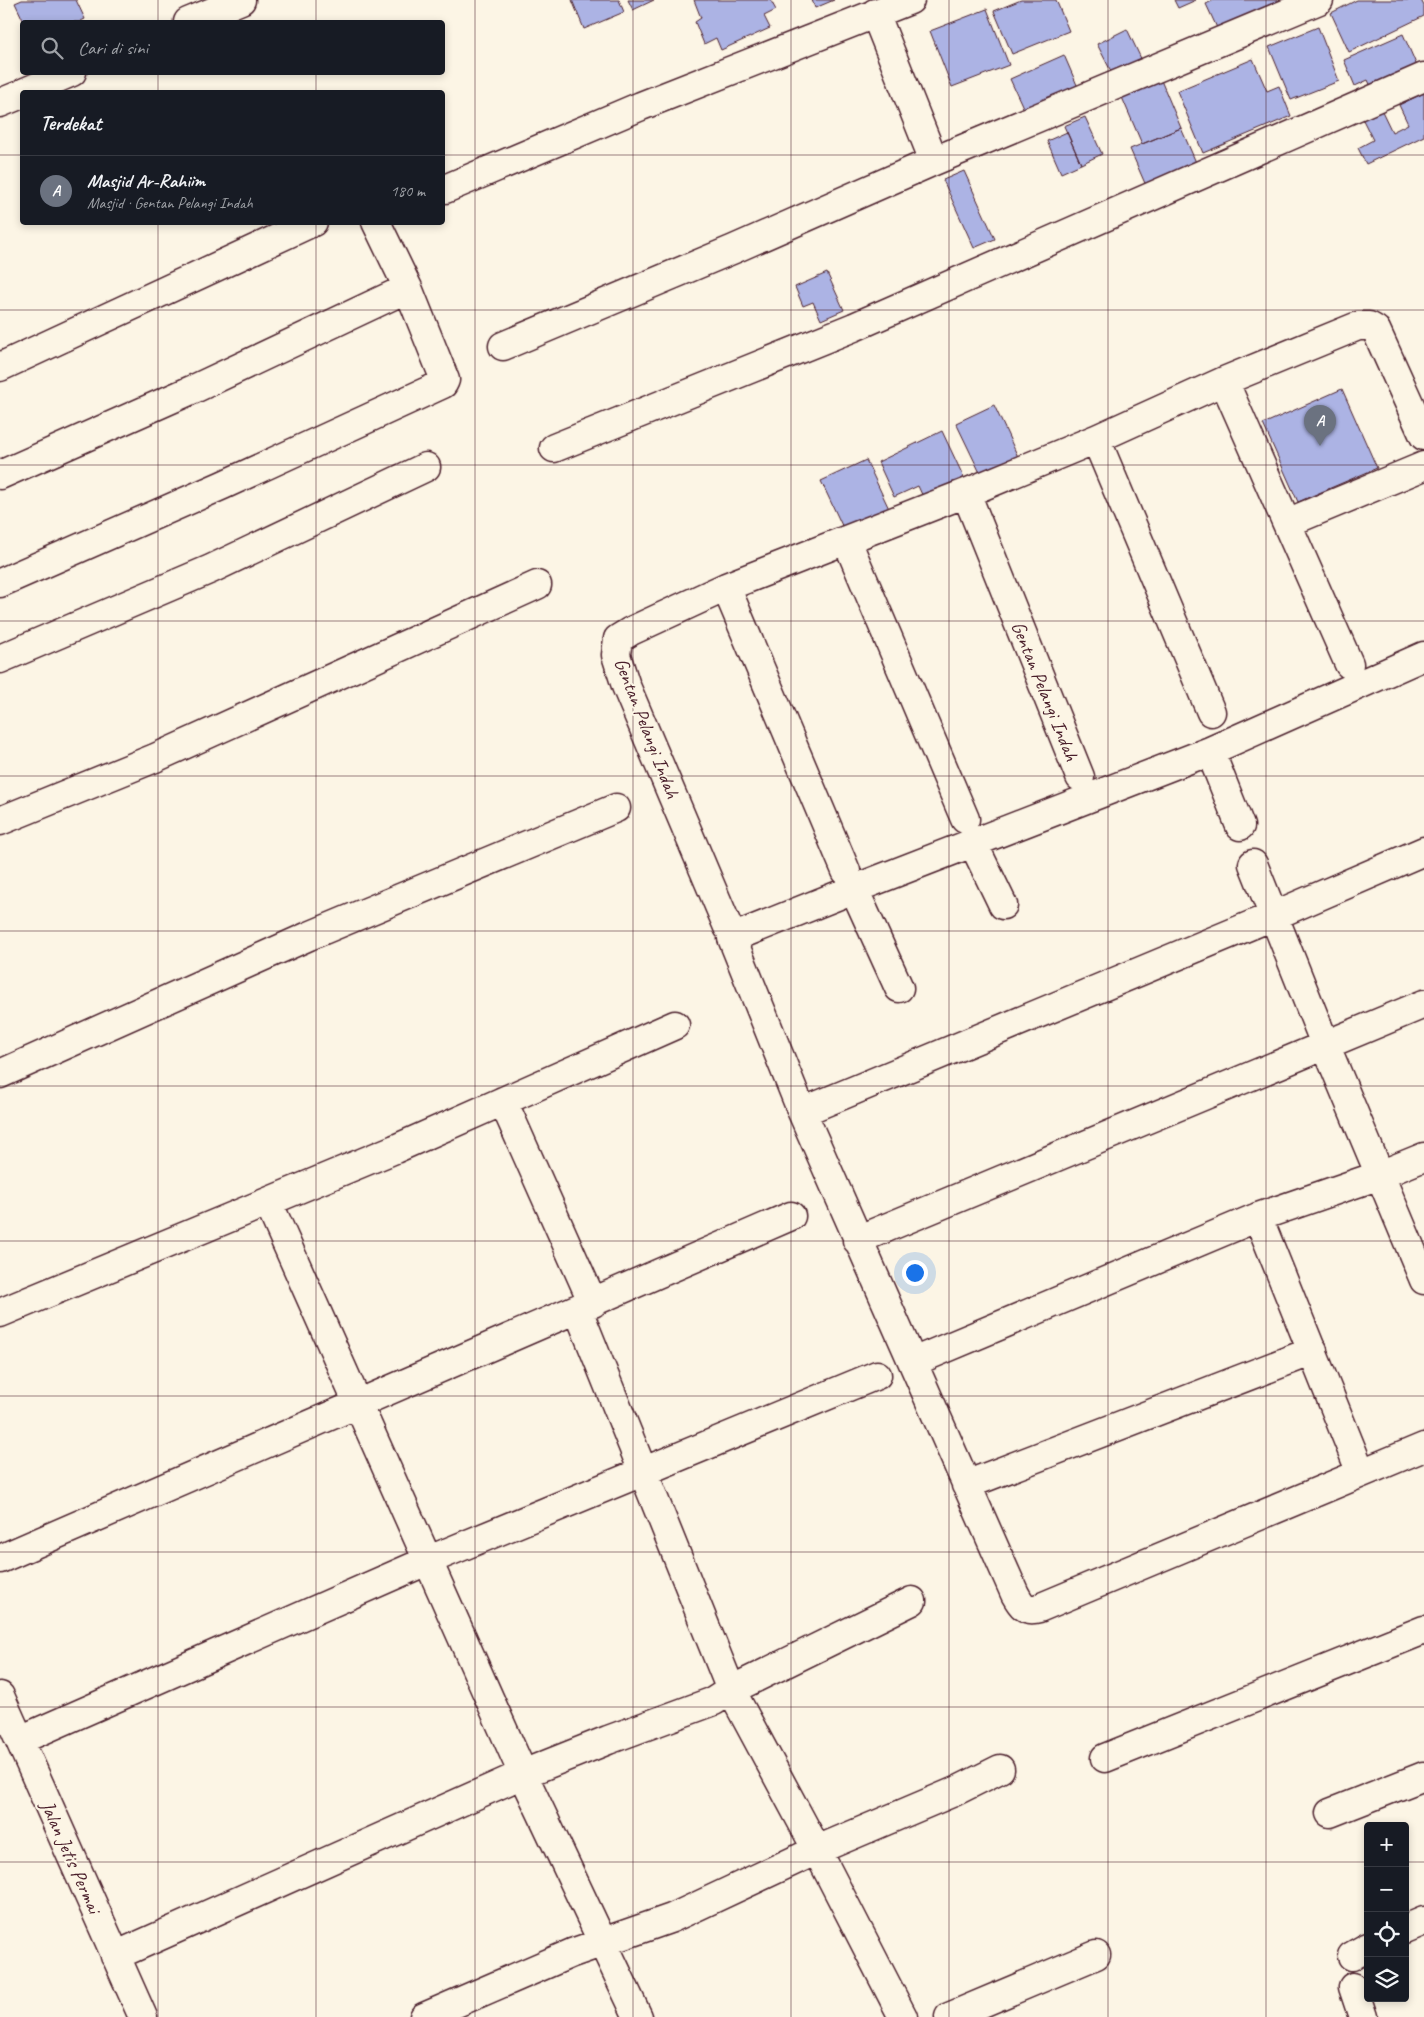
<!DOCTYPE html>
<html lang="id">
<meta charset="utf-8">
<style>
:root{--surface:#171b24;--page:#20242c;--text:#f1f3f6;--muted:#9ea1a6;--line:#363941;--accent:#d1495b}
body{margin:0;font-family:Caveat,sans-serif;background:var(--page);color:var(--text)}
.controls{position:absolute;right:15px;bottom:15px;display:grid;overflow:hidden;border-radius:5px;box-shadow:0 2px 8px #0003}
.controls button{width:45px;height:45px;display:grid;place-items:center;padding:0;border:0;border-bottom:1px solid var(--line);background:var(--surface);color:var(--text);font:25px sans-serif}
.you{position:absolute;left:914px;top:1272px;width:18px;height:18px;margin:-12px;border:4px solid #fff;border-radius:50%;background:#1a73e8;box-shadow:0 0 0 8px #1a73e833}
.badge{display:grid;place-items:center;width:32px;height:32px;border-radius:50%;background:var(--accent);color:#fff;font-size:16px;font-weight:700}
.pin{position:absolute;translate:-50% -41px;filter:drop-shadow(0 1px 2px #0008)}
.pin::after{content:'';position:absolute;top:26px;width:18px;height:15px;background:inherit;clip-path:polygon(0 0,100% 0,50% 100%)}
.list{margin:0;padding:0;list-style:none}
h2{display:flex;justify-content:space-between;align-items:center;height:65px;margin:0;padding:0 20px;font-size:21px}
h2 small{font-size:16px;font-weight:400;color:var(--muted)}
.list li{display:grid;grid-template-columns:32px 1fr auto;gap:15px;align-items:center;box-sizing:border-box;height:70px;padding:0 20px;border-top:1px solid var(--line)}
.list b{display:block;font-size:19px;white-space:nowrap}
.list p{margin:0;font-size:16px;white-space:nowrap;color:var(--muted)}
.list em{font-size:16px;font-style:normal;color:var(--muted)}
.icon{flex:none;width:28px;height:28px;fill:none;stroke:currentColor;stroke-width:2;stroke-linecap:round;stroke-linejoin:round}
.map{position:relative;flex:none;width:1424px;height:2017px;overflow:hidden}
.search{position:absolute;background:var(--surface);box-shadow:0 2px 8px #0003;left:20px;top:20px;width:425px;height:55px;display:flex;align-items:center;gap:12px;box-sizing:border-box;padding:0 18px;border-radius:5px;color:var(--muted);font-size:19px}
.panel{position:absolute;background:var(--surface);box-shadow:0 2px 8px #0003;left:20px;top:90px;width:425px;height:135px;border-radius:5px}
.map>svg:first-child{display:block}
.building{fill:#acb3e4;stroke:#4a1f2b}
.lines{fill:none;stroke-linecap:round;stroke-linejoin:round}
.minor-casing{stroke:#4a1f2b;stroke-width:31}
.minor{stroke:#fcf5e5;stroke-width:28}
.grid{fill:none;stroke:#4a1f2b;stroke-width:1;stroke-opacity:0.55}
.labels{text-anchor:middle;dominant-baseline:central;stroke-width:4;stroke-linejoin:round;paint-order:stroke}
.street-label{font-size:20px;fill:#4a1f2b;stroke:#fcf5e5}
</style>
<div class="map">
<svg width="1424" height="2017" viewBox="0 0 1424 2017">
<rect width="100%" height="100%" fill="#fcf5e5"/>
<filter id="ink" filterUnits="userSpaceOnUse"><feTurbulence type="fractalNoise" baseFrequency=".02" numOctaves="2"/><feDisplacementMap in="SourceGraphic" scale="10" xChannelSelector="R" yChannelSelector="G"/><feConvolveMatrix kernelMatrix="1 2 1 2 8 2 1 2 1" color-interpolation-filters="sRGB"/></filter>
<g filter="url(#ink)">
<path class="building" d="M22,0H76L85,19L79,22H24L15,3Z
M572,0H619L624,12L584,29Z
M628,0H654L633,10Z
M694,0H773L771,1L776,10L764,16L770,28L721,50L716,38L704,44L695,22L701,18Z
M812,0H834L815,8Z
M1021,0H1056L1069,31L1012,54L994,11Z
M1174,0H1196L1178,8Z
M1214,0H1285L1218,30L1206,4Z
M1357,0H1421L1424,6V16L1349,52L1331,13Z
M987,9L1009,65L952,87L930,31Z
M1318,27L1339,81L1291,100L1269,47Z
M1127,29L1145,67L1116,81L1097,44Z
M1403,34L1420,73L1374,93L1368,80L1355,86L1344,60Z
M1064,55L1080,92L1027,116L1010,79Z
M1253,59L1267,91L1279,86L1291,116L1203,153L1177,91Z
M1160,78L1181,128L1142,144L1121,95Z
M1424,93V136L1366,164L1358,148L1373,140L1362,118L1381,109L1392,132L1408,124L1399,105Z
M1085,117L1102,154L1081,164L1064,126Z
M1181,128L1198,167L1147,188L1130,149Z
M1067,132L1081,164L1061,173L1047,141Z
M964,171L995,239L974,248L943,180Z
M827,273L844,310L821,320L813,302L803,306L795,287Z
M1342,389L1377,468L1298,502L1263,424Z
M994,405L1019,459L982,477L956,423Z
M942,431L965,480L924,499L918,486L894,497L878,462Z
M866,460L891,513L846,534L821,481Z"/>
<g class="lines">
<g class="minor-casing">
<path id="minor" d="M875,13L934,161
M188,22L241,0
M25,92L72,72
M0,103L22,94
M445,189L641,106L910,0
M503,346L734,249L934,161L1319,0
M0,367L313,222
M1224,381L1349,664
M1096,439L1211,712
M554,448L854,327L1424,77
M0,475L196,388L408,288
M966,493L1080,777
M1287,523L1424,466
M847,541L965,819
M0,583L223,485L443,384L445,380L408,288L376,222
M726,587L846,871
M1424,656L1210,751L854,889L732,938L802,1112L1015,1594C1021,1605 1025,1612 1039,1608L1424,1447
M0,659L211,569L426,467
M1210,751L1240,826
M0,821L155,758L537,585
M973,843L1003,905
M1253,864L1325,1044L1424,1280
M854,889L899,988
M728,927L626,686L616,655L618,639L631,631L726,587L966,493L1096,439L1224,381L1358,326H1369L1376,330L1424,436
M0,1074L309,936L616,808
M503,1101L593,1303
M802,1112L1273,916L1424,851
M268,1202L523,1774L638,2017
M1258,1217L1361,1473
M857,1240L1424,1004
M578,1310L731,1690L817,1850L903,2017
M0,1313L395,1149L675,1025
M913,1362L1258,1217L1380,1175L1424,1157
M966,1485L1313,1351
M0,1559L791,1216
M0,1696L143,2017
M20,1740L429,1560L877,1375
M1105,1758L1424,1630
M1330,1813L1424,1776
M1405,1929L1424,1921
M115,1956L523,1774L608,1740L714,1701L731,1690L912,1601
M1352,1956L1368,1947
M1353,1987L1363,2017
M424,2017L572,1953L672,1918L817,1850L956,1791L1000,1769
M949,2017L1096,1955"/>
</g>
<use href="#minor" class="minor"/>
</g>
</g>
<path class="grid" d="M158,0V22M316,0V22M475,0V2017M633,0V2017M791,0V2017M949,0V2017M1108,0V2017M1266,0V2017M158,72V92M316,72V92M0,155H22M442,155H1424M158,222V2017M316,222V2017M0,310H1424M0,465H1424M0,621H1424M0,776H1424M0,931H1424M0,1086H1424M0,1241H1424M0,1396H1424M0,1552H1424M0,1707H1424M0,1862H1368M1405,1862H1424"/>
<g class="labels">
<g class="street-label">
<text transform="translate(1045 691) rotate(68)">Gentan Pelangi Indah</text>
<text transform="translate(647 728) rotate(69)">Gentan Pelangi Indah</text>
<text transform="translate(71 1857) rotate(66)">Jalan Jetis Permai</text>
</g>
</g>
</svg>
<div class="controls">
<button>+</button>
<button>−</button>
<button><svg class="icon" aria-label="locate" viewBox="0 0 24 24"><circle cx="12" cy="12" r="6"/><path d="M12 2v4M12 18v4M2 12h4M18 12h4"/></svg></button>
<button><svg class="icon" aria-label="layers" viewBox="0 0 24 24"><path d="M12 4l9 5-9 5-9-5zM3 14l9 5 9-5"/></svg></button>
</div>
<div class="you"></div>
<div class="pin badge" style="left:1320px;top:446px;background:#6b7280">A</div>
<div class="search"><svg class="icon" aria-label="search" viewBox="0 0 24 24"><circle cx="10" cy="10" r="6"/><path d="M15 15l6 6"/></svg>Cari di sini</div>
<section class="panel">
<h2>Terdekat<small></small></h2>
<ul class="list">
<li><span class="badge" style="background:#6b7280">A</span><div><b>Masjid Ar-Rahiim</b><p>Masjid · Gentan Pelangi Indah</p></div><em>180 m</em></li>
</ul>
</section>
</div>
